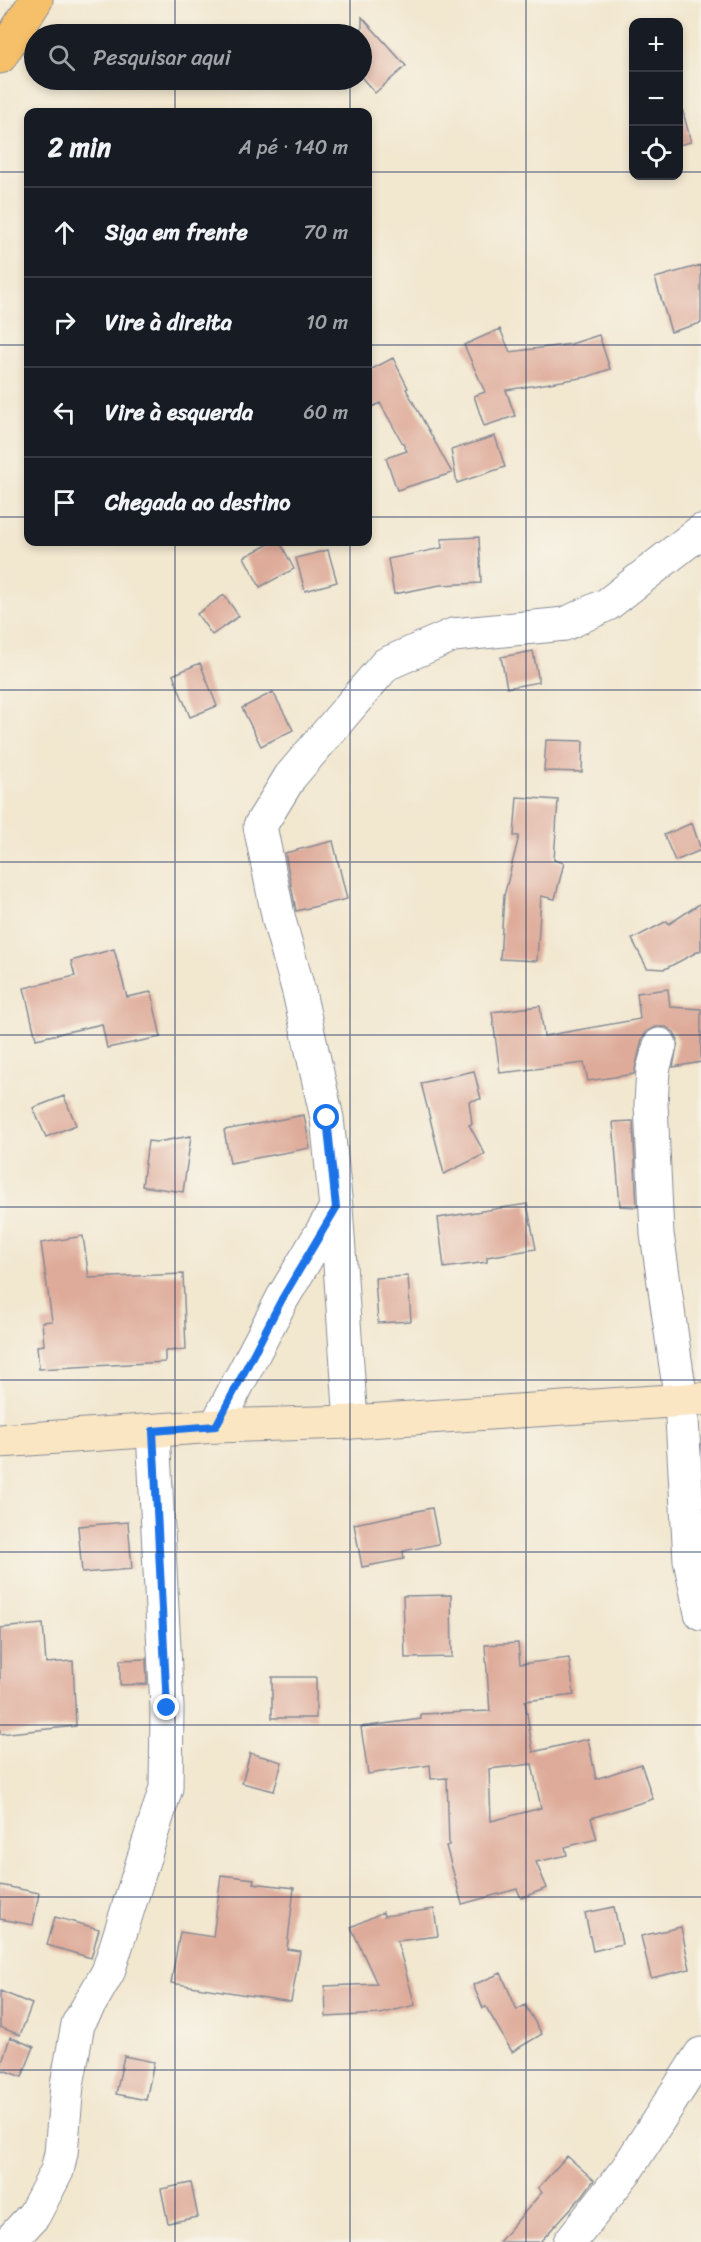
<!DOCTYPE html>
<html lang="pt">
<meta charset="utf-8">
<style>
:root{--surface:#171b24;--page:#242831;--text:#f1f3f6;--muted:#9ea1a6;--line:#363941}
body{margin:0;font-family:Sriracha,sans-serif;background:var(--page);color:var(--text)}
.controls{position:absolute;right:18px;top:18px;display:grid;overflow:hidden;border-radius:12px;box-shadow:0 3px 9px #0003}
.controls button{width:54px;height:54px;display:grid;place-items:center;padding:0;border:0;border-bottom:2px solid var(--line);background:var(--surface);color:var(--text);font:30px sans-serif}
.stop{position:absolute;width:18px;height:18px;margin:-14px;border:4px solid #1a73e8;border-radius:50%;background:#fff}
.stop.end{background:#1a73e8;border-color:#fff;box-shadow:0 2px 6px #0008}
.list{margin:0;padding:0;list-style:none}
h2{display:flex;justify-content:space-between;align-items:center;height:78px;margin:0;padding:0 24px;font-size:26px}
h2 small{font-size:20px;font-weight:400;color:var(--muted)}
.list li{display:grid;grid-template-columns:39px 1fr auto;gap:18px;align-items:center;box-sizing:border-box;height:90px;padding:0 24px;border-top:2px solid var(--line)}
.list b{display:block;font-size:22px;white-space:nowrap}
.list em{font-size:20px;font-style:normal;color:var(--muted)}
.icon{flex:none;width:33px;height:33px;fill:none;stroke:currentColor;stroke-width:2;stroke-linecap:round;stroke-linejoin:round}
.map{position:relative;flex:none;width:701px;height:2242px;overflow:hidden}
.search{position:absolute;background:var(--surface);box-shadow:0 3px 9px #0003;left:24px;top:24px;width:348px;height:66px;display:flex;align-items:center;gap:15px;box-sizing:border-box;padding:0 21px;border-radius:33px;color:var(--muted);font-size:22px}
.panel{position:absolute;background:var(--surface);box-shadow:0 3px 9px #0003;left:24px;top:108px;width:348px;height:438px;border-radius:12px}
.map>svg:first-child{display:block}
.building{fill:#deaa99;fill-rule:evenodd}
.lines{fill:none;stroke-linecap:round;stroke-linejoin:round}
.street-casing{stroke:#868b96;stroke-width:35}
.secondary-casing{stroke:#868b96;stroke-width:35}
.highway-casing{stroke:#868b96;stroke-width:35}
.street{stroke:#fff;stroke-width:33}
.secondary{stroke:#fbe6c4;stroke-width:33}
.highway{stroke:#f6c06b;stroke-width:33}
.route{stroke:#1a73e8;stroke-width:8}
.grid{fill:none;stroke:#1b2f5e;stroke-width:1.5;stroke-opacity:0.55}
</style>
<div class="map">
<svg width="701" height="2242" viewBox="0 0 701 2242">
<rect width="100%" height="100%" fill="#f7f3e8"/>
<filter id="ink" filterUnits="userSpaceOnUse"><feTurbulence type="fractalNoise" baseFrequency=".0167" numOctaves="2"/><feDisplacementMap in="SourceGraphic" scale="12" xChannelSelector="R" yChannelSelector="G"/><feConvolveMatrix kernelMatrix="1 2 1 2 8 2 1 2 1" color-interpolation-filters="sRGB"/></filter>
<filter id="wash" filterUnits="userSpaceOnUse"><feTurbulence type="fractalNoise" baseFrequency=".008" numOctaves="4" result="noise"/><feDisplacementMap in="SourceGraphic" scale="24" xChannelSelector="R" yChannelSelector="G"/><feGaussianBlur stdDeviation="1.35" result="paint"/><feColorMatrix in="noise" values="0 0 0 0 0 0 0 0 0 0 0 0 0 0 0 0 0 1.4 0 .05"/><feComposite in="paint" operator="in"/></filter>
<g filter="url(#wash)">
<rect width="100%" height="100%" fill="#f2e7cf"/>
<g id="blocks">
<path class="building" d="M362,17L406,66L375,93L362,78Z
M682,108L691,142L678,145V109Z
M701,265V323L671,332L655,278Z
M500,329L510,352L571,344L599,335L610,369L587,377L506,390L515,416L484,426L474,396L485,392L464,345Z
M393,358L408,388L406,389L452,473L397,490L386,458L407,451L380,403L368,409V371Z
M495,436L505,467L457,483L451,450Z
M479,537L481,583L440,585L394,594L388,559L442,548L441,539Z
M273,542H280L294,569L260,587L244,557Z
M328,550L337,582L305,591L296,558Z
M224,595L239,616L212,635L197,614Z
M533,651L539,682L507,688L501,657Z
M200,663L217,706L190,717L173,675Z
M273,692L293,730L261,746L242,708Z
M546,740L583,741L582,772L544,771Z
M517,797L558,800L554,860L564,863L555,899L541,896L537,961L500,959L504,896L519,836H514Z
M692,823L701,850L675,861L664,835Z
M333,841L347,899L296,911L285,853Z
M701,903V950L665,969L647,968L632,939L667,921L669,924Z
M114,949L127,997L151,992L161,1037L107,1048L102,1024L36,1039L24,988L75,976L71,961Z
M668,989L670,1007L701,1009V1062L673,1067L678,1040L674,1032L666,1027H656L647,1031L642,1039L634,1074L588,1081L584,1063L500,1073L492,1012L540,1006L544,1036L640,1019L637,993Z
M474,1071L481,1099L469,1101L472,1124L469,1125L485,1154L444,1174L421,1083Z
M64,1096L76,1125L46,1137L33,1108Z
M304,1115L310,1148L230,1163L224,1130Z
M633,1121L637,1207L620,1206L613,1122Z
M191,1136L183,1192L142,1186L148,1141L157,1142Z
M527,1204L536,1249L487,1257V1262L444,1268L438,1218Z
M83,1236L89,1278L183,1274L186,1350L165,1351V1362L39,1369L37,1346L44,1345L42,1322L52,1321L41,1243Z
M408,1276L411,1321L378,1323L375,1278Z
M432,1508L439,1544L403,1551L404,1559L362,1567L354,1524Z
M128,1522L132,1569L82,1573L78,1526Z
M451,1595L452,1657L405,1658L403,1596Z
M43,1624L46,1663L73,1661L76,1726L0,1734V1628Z
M518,1643L520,1664L569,1658L574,1695L525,1701L533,1752L588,1739L596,1779L641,1764L653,1799L591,1818L597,1839L565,1847L567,1855L536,1862L547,1888L521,1898L517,1889L462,1904L446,1846L449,1845L447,1778L431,1779L430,1765L368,1774L361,1727L421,1719V1714L490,1711L485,1645ZM532,1764L541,1808L491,1821L489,1769Z
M146,1659L147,1684L120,1685V1660Z
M272,1677H316V1718H272Z
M250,1753L282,1762L274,1791L242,1783Z
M221,1875L254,1879L253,1883L294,1888L287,1949L300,1951L291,2002L171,1983L180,1932L213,1937Z
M0,1885L39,1893L33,1925L0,1919Z
M614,1907L622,1944L593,1951L585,1913Z
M434,1909L438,1936L397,1941L415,2005L380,2014L326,2017L325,1986L377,1984L351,1927L383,1912L384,1916Z
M55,1917L99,1929L91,1958L47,1945Z
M681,1927L690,1969L651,1978L641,1936Z
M501,1973L517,2010L525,2005L542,2034L512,2052L486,2007L483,2008L473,1985Z
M0,1991L32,2004L20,2035L0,2027Z
M10,2037L34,2047L22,2077L0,2069Z
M124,2056L154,2062L146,2100L116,2094Z
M567,2156L594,2180L583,2195L540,2242H499L542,2192L538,2188Z
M191,2183L198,2217L168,2223L161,2189Z"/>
</g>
</g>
<g filter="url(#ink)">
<use href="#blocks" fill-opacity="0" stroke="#868b96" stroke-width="1.5"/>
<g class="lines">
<g class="street-casing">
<path id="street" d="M660,1045L653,1070L651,1104L657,1234L681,1401L690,1560L701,1613
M336,1208L327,1118L299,992L279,920L260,826L290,777L386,664L453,635L565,624L608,604L701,531
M216,1426L282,1299L336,1208L351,1422
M9,2242L34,2215L57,2171L61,2153L67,2085L78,2024L108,1972L166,1788L167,1708L153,1431
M570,2242L627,2169L701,2054"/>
</g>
<g class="secondary-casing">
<path id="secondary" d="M0,1441L216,1426L351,1422L701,1399"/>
</g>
<g class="highway-casing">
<path id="highway" d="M0,57L36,0"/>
</g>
<use href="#street" class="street"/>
<use href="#secondary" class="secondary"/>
<use href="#highway" class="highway"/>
</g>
</g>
<g class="lines" filter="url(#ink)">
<path class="route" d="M167,1708L153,1431L216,1426L282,1299L336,1208L327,1118"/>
</g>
<path class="grid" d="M175,0V34M350,0V34M526,0V2242M175,80V112M350,80V112M0,172H28M368,172H634M678,172H701M0,345H28M368,345H701M0,517H28M368,517H701M175,542V2242M350,542V2242M0,690H701M0,862H701M0,1035H701M0,1207H701M0,1380H701M0,1552H701M0,1725H701M0,1897H701M0,2070H701"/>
</svg>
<div class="controls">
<button>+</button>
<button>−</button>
<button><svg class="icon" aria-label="locate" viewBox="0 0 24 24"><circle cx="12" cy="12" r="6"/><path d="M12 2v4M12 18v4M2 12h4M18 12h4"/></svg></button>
</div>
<div class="stop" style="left:327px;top:1118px"></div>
<div class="stop end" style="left:167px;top:1708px"></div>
<div class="search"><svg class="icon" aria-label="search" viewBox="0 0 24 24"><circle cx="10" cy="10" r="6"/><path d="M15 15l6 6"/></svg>Pesquisar aqui</div>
<section class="panel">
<h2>2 min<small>A pé · 140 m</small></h2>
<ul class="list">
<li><svg class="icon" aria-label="ahead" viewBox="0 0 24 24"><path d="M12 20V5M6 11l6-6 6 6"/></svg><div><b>Siga em frente</b></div><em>70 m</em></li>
<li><svg class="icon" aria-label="right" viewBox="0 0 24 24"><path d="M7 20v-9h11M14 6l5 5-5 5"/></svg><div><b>Vire à direita</b></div><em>10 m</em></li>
<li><svg class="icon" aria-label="left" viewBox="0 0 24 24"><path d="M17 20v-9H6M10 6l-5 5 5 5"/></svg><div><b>Vire à esquerda</b></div><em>60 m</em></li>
<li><svg class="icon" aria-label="arrive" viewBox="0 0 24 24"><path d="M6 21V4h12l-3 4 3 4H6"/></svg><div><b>Chegada ao destino</b></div></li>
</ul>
</section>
</div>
